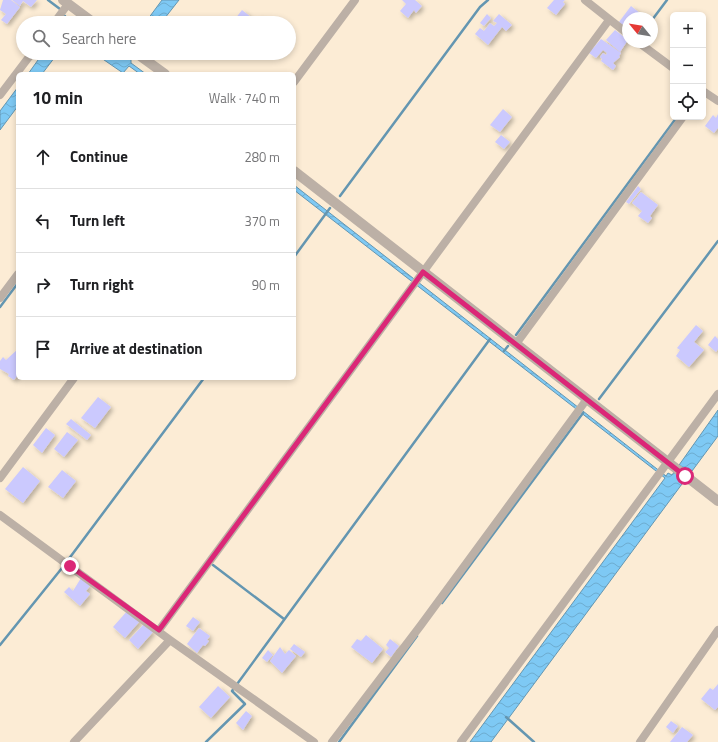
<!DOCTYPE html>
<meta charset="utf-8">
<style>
:root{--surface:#fff;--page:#f6f6f6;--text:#202124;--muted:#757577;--line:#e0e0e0}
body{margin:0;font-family:"Titillium Web",sans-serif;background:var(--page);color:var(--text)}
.controls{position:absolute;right:12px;top:12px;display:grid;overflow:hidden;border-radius:6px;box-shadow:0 2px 6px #0003}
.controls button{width:36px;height:36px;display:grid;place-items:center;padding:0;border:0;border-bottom:1px solid var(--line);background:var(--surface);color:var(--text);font:20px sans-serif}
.compass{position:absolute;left:622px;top:12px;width:36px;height:36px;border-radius:50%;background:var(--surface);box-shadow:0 2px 6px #0003;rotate:300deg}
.stop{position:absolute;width:12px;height:12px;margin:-9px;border:3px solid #db2777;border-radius:50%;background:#fff}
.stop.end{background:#db2777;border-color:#fff;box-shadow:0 1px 4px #0008}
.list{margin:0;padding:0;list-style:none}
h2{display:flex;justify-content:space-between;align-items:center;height:52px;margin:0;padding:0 16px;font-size:17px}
h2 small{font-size:13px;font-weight:400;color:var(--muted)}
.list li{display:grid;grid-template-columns:26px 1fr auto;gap:12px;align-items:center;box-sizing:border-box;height:64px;padding:0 16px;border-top:1px solid var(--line)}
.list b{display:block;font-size:15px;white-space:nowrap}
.list em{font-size:13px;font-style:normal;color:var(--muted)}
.icon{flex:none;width:22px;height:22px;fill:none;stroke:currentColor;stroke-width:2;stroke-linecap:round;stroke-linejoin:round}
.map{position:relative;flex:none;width:718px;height:742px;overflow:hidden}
.search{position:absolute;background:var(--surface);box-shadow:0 2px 6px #0003;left:16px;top:16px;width:280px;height:44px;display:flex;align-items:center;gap:10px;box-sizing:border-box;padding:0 14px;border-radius:22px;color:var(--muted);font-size:15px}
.panel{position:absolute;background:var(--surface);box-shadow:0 2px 6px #0003;left:16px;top:72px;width:280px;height:308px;border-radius:6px}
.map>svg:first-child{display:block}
.water{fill:url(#water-waves);stroke:#6496b1}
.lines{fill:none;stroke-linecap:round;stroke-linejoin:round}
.stream{stroke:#6496b1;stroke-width:2.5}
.building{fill:#cbc9fe;filter:url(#shadow)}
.minor{stroke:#bcb0a6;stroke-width:8}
.tertiary{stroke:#bcb0a6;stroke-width:10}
.route{stroke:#db2777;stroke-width:5}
</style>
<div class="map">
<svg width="718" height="742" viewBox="0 0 718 742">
<defs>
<pattern id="water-waves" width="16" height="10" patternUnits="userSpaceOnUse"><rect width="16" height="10" fill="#7ec9f4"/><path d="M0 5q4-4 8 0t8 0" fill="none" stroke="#6dacd0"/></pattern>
<filter id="shadow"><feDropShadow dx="2.5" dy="2.5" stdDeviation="2" flood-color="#0004"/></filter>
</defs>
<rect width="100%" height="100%" fill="#fcecd5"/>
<path class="water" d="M162,0H179L161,23H145Z
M43,53H58L42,74H28Z
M94,53H114L119,56L124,53H136L131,60V63L146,74H140L129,66L123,73Z
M18,87V106L0,130V111Z
M294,185L666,476L668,473L672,475L718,410V436L692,471L688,468L679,481L682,484L491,742H470L665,478L294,190Z"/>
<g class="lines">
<path class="stream" d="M48,0L60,9
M65,16L67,23
M652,20L667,0
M340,196L480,7L488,0
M294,257L330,208
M0,307L18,283
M516,335L677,117
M504,351L508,346
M599,399L718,241
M213,565L284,619
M442,603L583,413
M0,645L62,568L204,378
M506,717L534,742
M206,742L245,704L232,691L490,339
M339,742L417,636"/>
</g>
<path class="building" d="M3,0H11L20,7L7,24L1,20L6,14L0,10Z
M12,0H37L31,7L23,1L20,6Z
M402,0H415L422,6L416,13L414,10L408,18L400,11L406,4Z
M554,0H565L563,2L565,4L556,15L547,8Z
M631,6L641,14L638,18H628V29L619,22Z
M242,10L251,17L247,23L242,21L240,23L235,19Z
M487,14L491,18L484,26L480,23Z
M499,14L512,25L506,31L502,27L488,45L475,34L480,28L484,31L490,23L494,26L497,23L493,21Z
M260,16L269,23H255Z
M615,30L628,40L620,52L606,40Z
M601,39L621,53L619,56L620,57L613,63L616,66L613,70L601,61L602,59L600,57L603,53L606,55L607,53L603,50L596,58L589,53Z
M503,109L512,117L500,132L490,125Z
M718,114V128L714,133L705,126L713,115L716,118Z
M501,135L510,142L504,149L495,142Z
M638,186L641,189L629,204L626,202Z
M641,192L658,205L650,216L652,218L648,223L638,216L642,211L632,203Z
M696,325L703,331L694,342L704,350L689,367L676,356L680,350L677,348Z
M715,336L718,339V349L716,352L708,345Z
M18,349V375L14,380L8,376L9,374L0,369V361L3,357L6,360Z
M98,397L111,407L95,428L81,418Z
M71,419L91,435L87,440L66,424Z
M46,428L55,435L42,453L33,445Z
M67,432L78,440L64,457L54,449Z
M23,467L40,481L23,503L5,489Z
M62,470L76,481L63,498L48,487Z
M81,578L90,586L86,591L90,594L80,606L64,592L69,587L73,591Z
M128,610L140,621L125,638L113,627Z
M193,617L200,622L193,631L186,626Z
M144,624L153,632L138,649L129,640Z
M199,628L210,636L207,640L209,641L205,646L203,645L197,653L187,644Z
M366,635L383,649L372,663L351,647L357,639L361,641Z
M390,639L399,646L391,657L385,652L389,648L386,645Z
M294,644L305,652L301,657L290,649Z
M280,647L285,654L289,650L296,656L282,673L270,661Z
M268,650L273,655L267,662L262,658Z
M718,684V707L715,710L701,699L710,688L713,690Z
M218,686L230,697L211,718L199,707Z
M246,711L252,716L243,730L236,723Z
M671,721L678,726L673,733L666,727Z
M682,727L693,735L687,742H670Z"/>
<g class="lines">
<path class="minor" d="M585,0L628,34
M54,23L68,4
M638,42L673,68
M294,82L355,0
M703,91L718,101
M0,95L32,53
M0,298L18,274
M516,344L683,117
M0,478L74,378
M0,515L170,640L314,742
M159,630L609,20
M74,742L170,640
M332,742L421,625L587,399
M461,742L718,394
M640,742L718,630"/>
<path class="tertiary" d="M63,0L94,23
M136,53L165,74
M294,171L718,501"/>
</g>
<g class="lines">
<path class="route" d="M70,566L159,630L423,272L685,476"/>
</g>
</svg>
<div class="controls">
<button>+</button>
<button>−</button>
<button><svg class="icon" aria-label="locate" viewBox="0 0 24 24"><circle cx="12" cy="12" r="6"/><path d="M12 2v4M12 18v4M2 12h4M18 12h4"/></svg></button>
</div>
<svg class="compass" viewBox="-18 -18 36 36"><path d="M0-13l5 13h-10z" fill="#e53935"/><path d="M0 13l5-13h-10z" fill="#757577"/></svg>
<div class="stop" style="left:685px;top:476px"></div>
<div class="stop end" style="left:70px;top:566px"></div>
<div class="search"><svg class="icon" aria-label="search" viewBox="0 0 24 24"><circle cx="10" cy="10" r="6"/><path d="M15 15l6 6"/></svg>Search here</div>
<section class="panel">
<h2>10 min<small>Walk · 740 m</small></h2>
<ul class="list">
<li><svg class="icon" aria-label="ahead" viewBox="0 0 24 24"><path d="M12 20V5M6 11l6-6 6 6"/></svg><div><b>Continue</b></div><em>280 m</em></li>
<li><svg class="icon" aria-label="left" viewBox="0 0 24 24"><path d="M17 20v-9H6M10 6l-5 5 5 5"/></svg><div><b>Turn left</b></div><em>370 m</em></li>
<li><svg class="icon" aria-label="right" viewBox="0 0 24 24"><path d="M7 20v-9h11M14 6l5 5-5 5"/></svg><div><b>Turn right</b></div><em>90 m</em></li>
<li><svg class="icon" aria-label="arrive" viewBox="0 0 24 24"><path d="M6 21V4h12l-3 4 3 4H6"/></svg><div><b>Arrive at destination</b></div></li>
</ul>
</section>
</div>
